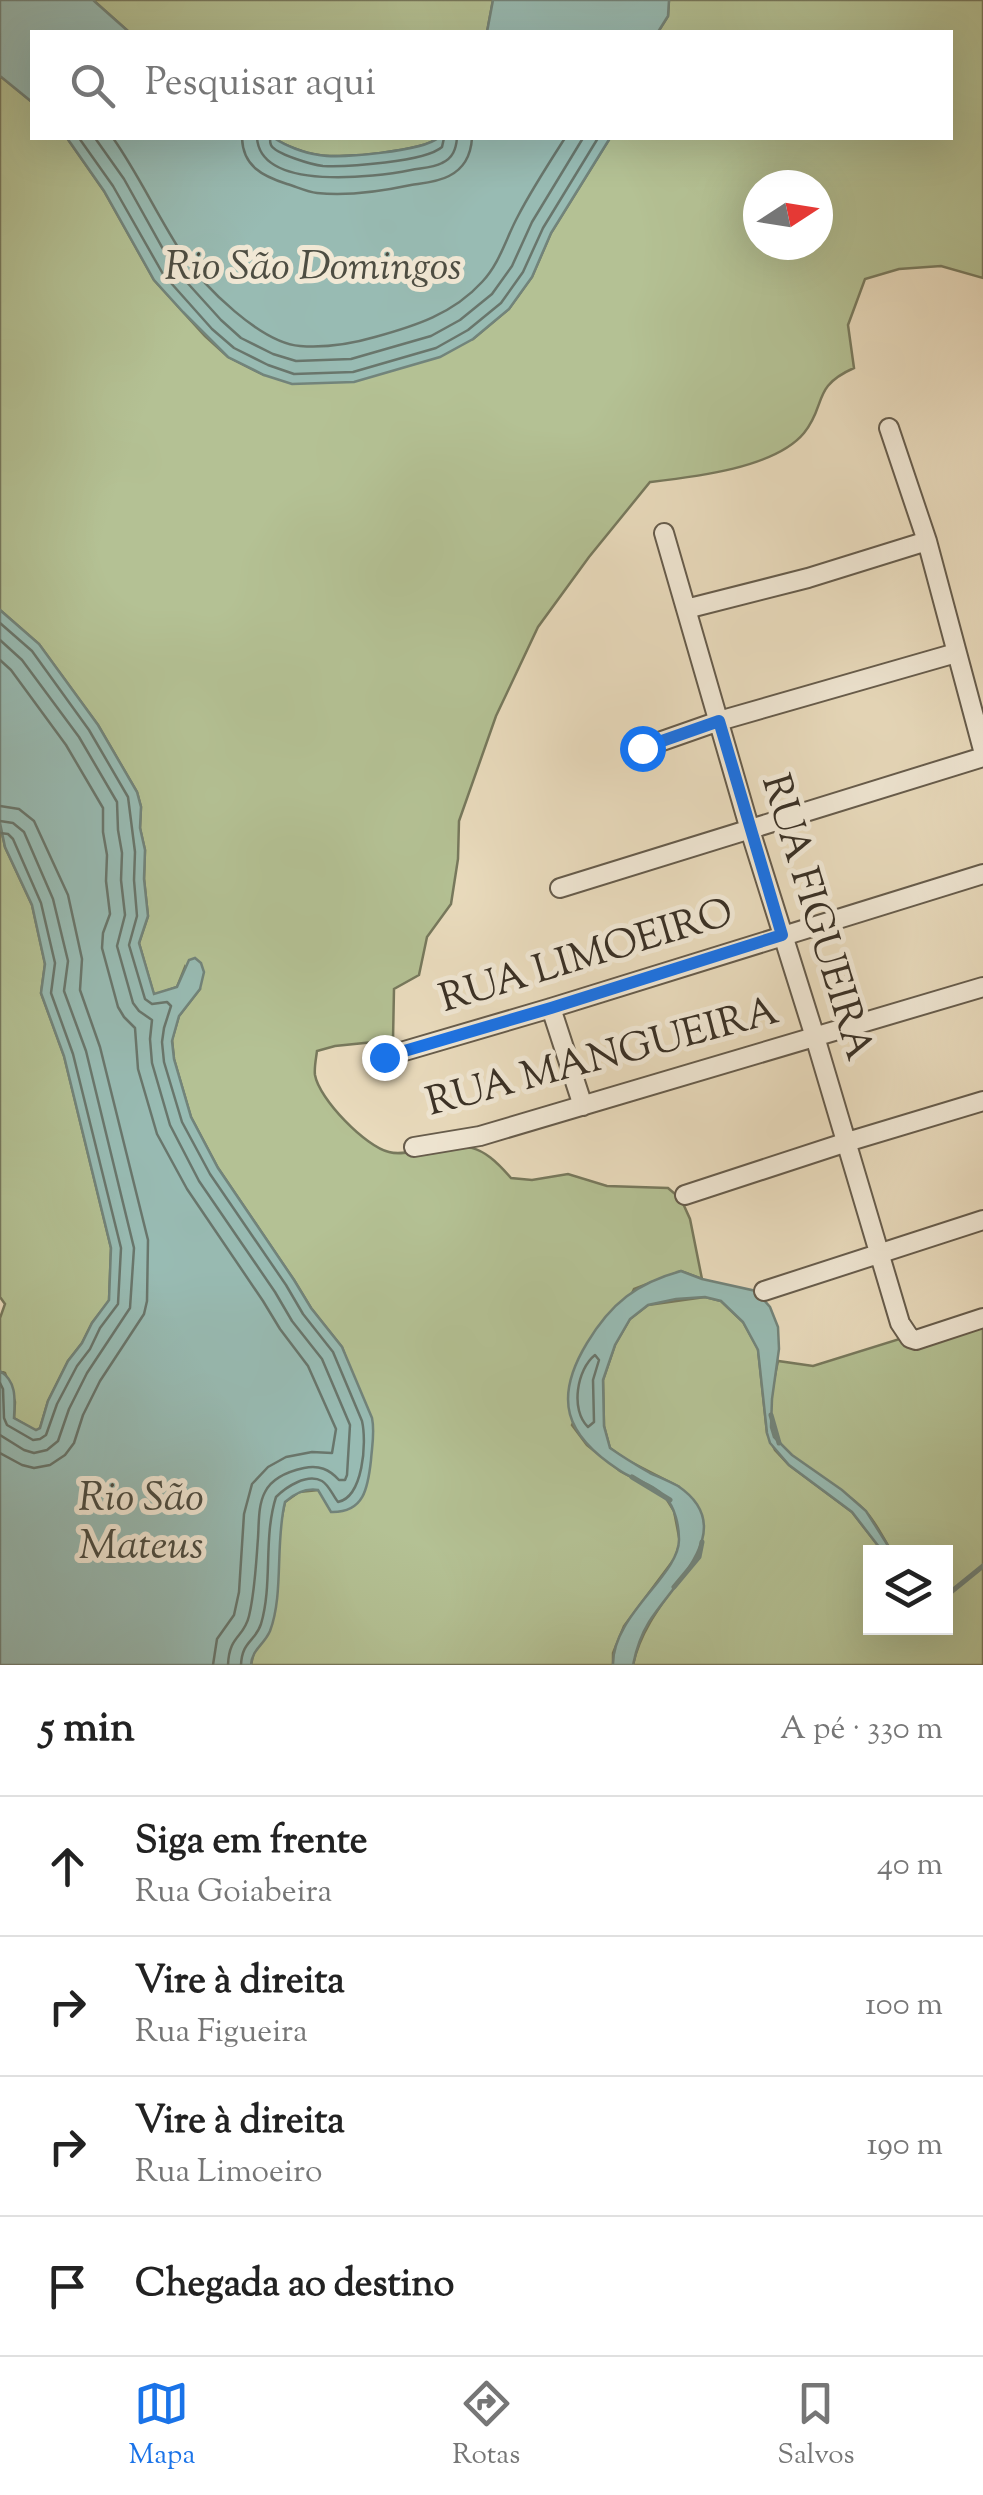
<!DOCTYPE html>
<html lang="pt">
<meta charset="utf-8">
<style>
:root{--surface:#fff;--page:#f6f6f6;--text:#222;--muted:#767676;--line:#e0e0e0;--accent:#1a73e8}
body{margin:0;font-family:"Sorts Mill Goudy",serif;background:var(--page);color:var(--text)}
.controls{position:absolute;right:30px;bottom:30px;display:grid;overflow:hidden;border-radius:0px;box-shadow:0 10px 40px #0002}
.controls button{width:90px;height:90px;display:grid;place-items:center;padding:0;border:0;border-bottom:2px solid var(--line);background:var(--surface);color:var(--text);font:50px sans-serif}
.compass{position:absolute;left:743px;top:170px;width:90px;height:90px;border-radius:50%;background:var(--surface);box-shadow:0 10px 40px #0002;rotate:78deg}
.stop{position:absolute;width:30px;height:30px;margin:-22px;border:8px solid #1a73e8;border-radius:50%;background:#fff}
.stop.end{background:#1a73e8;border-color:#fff;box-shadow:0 2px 10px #0008}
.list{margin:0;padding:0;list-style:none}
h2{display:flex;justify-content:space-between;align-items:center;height:130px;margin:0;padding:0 40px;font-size:42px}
h2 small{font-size:32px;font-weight:400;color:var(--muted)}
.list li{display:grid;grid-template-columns:65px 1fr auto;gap:30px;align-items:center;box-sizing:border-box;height:140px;padding:0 40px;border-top:2px solid var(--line)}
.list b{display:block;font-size:38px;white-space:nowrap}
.list p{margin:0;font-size:32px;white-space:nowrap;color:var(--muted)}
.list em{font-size:32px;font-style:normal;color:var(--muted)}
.icon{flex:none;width:55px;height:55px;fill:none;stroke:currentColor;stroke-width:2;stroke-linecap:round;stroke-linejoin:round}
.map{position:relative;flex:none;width:983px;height:1665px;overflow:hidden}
.search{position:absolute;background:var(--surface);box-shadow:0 10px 40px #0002;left:30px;right:30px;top:30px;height:110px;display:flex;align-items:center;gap:25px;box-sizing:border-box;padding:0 35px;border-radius:0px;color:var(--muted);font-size:38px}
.sheet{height:690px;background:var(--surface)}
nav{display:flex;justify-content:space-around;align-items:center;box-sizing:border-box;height:140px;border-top:2px solid var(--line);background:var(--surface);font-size:28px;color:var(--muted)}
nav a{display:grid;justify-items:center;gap:5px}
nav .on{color:var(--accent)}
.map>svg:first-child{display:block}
.green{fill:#b4c194;stroke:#77795d;stroke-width:2.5;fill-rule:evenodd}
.water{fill:#98bbb3;stroke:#72847b;stroke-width:2.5}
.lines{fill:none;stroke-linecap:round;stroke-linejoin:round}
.shore{stroke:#69766c;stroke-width:2.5}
.stream{stroke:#72847b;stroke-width:5}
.minor-casing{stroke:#665c4c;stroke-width:22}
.minor{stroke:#f1e8d5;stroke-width:18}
.route{stroke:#1a73e8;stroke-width:12}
.labels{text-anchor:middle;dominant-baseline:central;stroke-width:10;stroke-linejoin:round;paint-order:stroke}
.street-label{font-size:40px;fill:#3a3126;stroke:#f1e8d5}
.water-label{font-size:42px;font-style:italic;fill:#4d4d42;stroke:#f1e8d5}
</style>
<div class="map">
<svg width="983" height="1665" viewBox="0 0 983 1665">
<rect width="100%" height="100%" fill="#eadcbe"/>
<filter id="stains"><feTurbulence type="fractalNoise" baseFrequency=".002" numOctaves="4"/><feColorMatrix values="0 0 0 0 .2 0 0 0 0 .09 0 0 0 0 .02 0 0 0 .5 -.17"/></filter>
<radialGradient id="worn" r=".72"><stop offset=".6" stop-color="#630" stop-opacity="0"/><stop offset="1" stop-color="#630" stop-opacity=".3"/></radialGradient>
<path class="green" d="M93,0H493L487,32H129Z
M669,0H983V278L941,266L899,269L865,279L848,325L854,368C811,387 827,405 804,433C775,468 694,477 650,482L589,557L538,627L496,716L459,821L458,859L451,904L427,937L419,975L394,989L393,1040L335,1046L317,1051C316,1059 314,1068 315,1075C319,1099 366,1147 389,1152C399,1155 411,1152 421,1150C467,1143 480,1142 511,1178L532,1180L568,1174L607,1186L668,1188L681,1199L690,1219L702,1279L681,1271L634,1289L572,1425L587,1445L620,1471L664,1495L674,1511L680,1542L675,1558L624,1626L613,1653V1665H251L285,1502L299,1492L318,1490L352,1374L342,1347L311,1308L294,1280L218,1168L191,1117L174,1059L172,1040L179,1016L200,989L185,967L177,987L154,995L139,943L148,916L144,879L145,850L140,828L141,807L137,792L98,725L39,644L0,610V76L32,102V138H67L104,191L154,280L205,336L228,357L264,375L473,339L509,309L532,277L551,233L610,138H950V32H658L668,16ZM758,185H818V245H758Z
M274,138H438C423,151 340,159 319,155C304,153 286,146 274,138Z
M0,823L5,847L32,905L45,964L41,993L64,1056L111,1248L109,1301L92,1323L82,1343L68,1361L48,1401L40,1428L36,1431L14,1418L15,1402L5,1373L0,1371V1318L5,1304L0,1297Z
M705,1297L721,1301L743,1322L758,1349L767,1433L775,1450L789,1465L852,1512L883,1552H870V1628H946V1552H892C884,1540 877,1524 867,1513C847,1488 780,1458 772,1432C767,1414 774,1379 778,1361L813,1366L983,1313V1665H633C642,1621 677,1587 700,1549L679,1487L625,1459L610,1448L604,1426L603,1380L615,1345L630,1319L648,1305Z"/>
<path class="water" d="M0,0H93L129,32H32V102L0,76Z
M493,0H669L668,16L658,32H487Z
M67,138H274C286,146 304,153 319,155C340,159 423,151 438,138H610L551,233L532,277L509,309L473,339L440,357L354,382L292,384L264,375L228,357L183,312L154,280L104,191Z
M0,610L39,644L98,725L137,792L141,807L140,828L145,850L144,879L148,916L139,943L154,994L177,987L189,960L195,958L201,963L204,972L200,989L179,1016L172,1041L174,1059L191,1117L218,1168L294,1280L311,1308L342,1347L372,1418C375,1432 372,1446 371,1460C368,1488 364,1513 331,1512L318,1490C306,1488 294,1494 285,1502C275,1542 284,1594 270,1631C264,1645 252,1649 251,1665H0V1371C17,1381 15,1400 14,1418L36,1430L40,1428L48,1401L68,1361L82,1343L92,1323L109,1300L111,1248L64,1056L41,993L45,964L32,905L5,847L0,823Z
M681,1271L702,1279L756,1291L770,1307L778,1327L779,1349L772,1399L771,1427L774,1437L792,1455L842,1490L866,1511L892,1552H883L852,1512L789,1465L770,1443L767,1433L758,1350L743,1322L721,1301L705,1297L676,1299L648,1305L630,1319L615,1345L603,1380L604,1426L610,1448C623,1457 636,1465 650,1473C659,1477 669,1481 678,1486C740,1528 675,1581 649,1622C641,1635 636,1650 633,1665H613C612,1615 680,1575 679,1539C679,1526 675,1507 665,1497C654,1484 633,1480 619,1470C565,1435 553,1399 587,1343C611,1303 637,1283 681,1271Z"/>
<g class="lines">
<path class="shore" d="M79,138L113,186L163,274L212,329L234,348L268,365L294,374L353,372L436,348L468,330L501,303L523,272L543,228L598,138
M95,138L124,179L173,267L221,320L241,338L273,354L296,361L351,359L431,336L460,320L492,294L512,266L532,222L583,138
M113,138C139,175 158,217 183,255C204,287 261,343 300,346C326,348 351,344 375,337C415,326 453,314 482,282C500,263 506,238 518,216C532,189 549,163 565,138
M242,138C243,166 262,176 287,184C297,187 307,192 317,193C345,196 383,191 411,185C424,183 438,182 449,176C465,168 471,154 472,138
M257,138C261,192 376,177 411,170C421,168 433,168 442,163C453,158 456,149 457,138
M270,138C270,140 270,143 271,145C275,154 313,165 323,166C347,167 425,162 442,147L444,138
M0,623L32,651L89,730L128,797L135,852L134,880L137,916L129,945L145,999L152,1004L167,1002L171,1006L164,1028L162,1042L164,1062L182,1122L210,1174L286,1285L303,1314L333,1352L362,1421C367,1443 363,1497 338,1502C333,1496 329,1485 322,1481C307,1473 286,1487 276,1497C263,1538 273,1583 261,1624C255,1642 242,1641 241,1665
M0,640L22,660L79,737L117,802L118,830L122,853L121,880L125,915L117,946L133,1003L139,1011L152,1020L150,1039L152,1063L170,1125L199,1181L275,1292L292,1321L322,1359L350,1425L347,1475L345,1480H339C329,1469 319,1465 304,1468C290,1471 272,1478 265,1492C258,1505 259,1523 258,1538C256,1564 255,1591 249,1616C244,1638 229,1635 228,1665
M0,660L11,670L66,745L103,808V832L107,855L106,881L110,914L103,933L102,948L118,1007L124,1017L135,1028L138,1069L157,1134L187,1189L263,1301L280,1329L308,1366L336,1429L332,1453L312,1452L286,1457L268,1467L252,1484L244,1514L239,1592L234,1615L217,1639L213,1665
M0,806L19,809L34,821L68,895L82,959L80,990L100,1047L148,1240L147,1301L144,1314L100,1381L83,1415L74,1443L65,1455L50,1465L34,1468L22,1465L0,1453
M0,821L13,823L24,832L53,899L68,961L64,991L86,1051L134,1248L130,1308L87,1373L69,1409L58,1441L47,1450L34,1453L24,1450L0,1435
M0,833L8,834L13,839L41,903L55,963L51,993L73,1054L121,1248L118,1304L100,1328L90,1349L77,1366L57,1404L46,1435L40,1439L33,1440L7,1425L4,1418L3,1389L0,1383
M595,1355L599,1360L593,1380L594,1422L588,1427C570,1410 577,1369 595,1355Z"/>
<path class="stream" d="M771,1415L779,1443
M632,1477L670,1500
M674,1587L699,1557L702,1542
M946,1596L983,1566"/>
<g class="minor-casing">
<path id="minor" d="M889,428L927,541L983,750
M664,533L750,830L815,1037L900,1323L910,1338L916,1340L983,1318
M686,609L808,578L927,541
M642,748L719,721L956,653
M560,888L983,757
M551,1008L583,1106
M384,1057L551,1008L983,874
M414,1147L480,1136L983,987
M685,1195L847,1142L983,1101
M764,1291L983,1220"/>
</g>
<use href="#minor" class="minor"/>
</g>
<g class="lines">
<path class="route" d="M384,1057L551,1008L782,935L719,721L642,748"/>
</g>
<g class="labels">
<g class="street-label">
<text transform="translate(815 918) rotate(73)">RUA FIGUEIRA</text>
<text transform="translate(587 958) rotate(-17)">RUA LIMOEIRO</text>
<text transform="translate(603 1059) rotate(-15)">RUA MANGUEIRA</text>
</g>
<g class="water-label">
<text x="313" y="269">Rio São Domingos</text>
<text x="141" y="1500">Rio São<tspan x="141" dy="48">Mateus</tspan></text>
</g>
</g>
<rect width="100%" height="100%" filter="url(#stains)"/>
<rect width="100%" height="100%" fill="url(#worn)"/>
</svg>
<div class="controls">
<button><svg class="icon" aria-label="layers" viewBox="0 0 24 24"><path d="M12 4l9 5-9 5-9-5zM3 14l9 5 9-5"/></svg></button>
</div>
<svg class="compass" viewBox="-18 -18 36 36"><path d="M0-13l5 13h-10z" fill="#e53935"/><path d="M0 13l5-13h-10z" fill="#767676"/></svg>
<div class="stop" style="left:642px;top:748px"></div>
<div class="stop end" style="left:384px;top:1057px"></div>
<div class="search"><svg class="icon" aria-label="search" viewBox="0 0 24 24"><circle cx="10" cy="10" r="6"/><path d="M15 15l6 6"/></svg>Pesquisar aqui</div>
</div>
<section class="sheet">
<h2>5 min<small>A pé · 330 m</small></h2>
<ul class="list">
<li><svg class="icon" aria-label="ahead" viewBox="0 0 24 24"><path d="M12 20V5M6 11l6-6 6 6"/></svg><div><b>Siga em frente</b><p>Rua Goiabeira</p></div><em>40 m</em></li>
<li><svg class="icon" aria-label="right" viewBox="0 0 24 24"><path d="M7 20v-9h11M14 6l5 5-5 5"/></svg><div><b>Vire à direita</b><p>Rua Figueira</p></div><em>100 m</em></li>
<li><svg class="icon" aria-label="right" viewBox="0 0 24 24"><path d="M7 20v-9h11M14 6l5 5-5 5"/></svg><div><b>Vire à direita</b><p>Rua Limoeiro</p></div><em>190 m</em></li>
<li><svg class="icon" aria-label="arrive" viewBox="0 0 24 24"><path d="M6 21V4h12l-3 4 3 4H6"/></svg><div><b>Chegada ao destino</b></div></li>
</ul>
</section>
<nav>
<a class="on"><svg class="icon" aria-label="map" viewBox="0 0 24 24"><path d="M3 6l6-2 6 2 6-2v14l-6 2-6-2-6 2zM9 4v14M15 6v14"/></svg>Mapa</a>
<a><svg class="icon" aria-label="directions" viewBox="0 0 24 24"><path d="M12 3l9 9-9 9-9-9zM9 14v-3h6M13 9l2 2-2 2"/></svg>Rotas</a>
<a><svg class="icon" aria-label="saved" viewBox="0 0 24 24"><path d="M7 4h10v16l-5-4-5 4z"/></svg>Salvos</a>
</nav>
